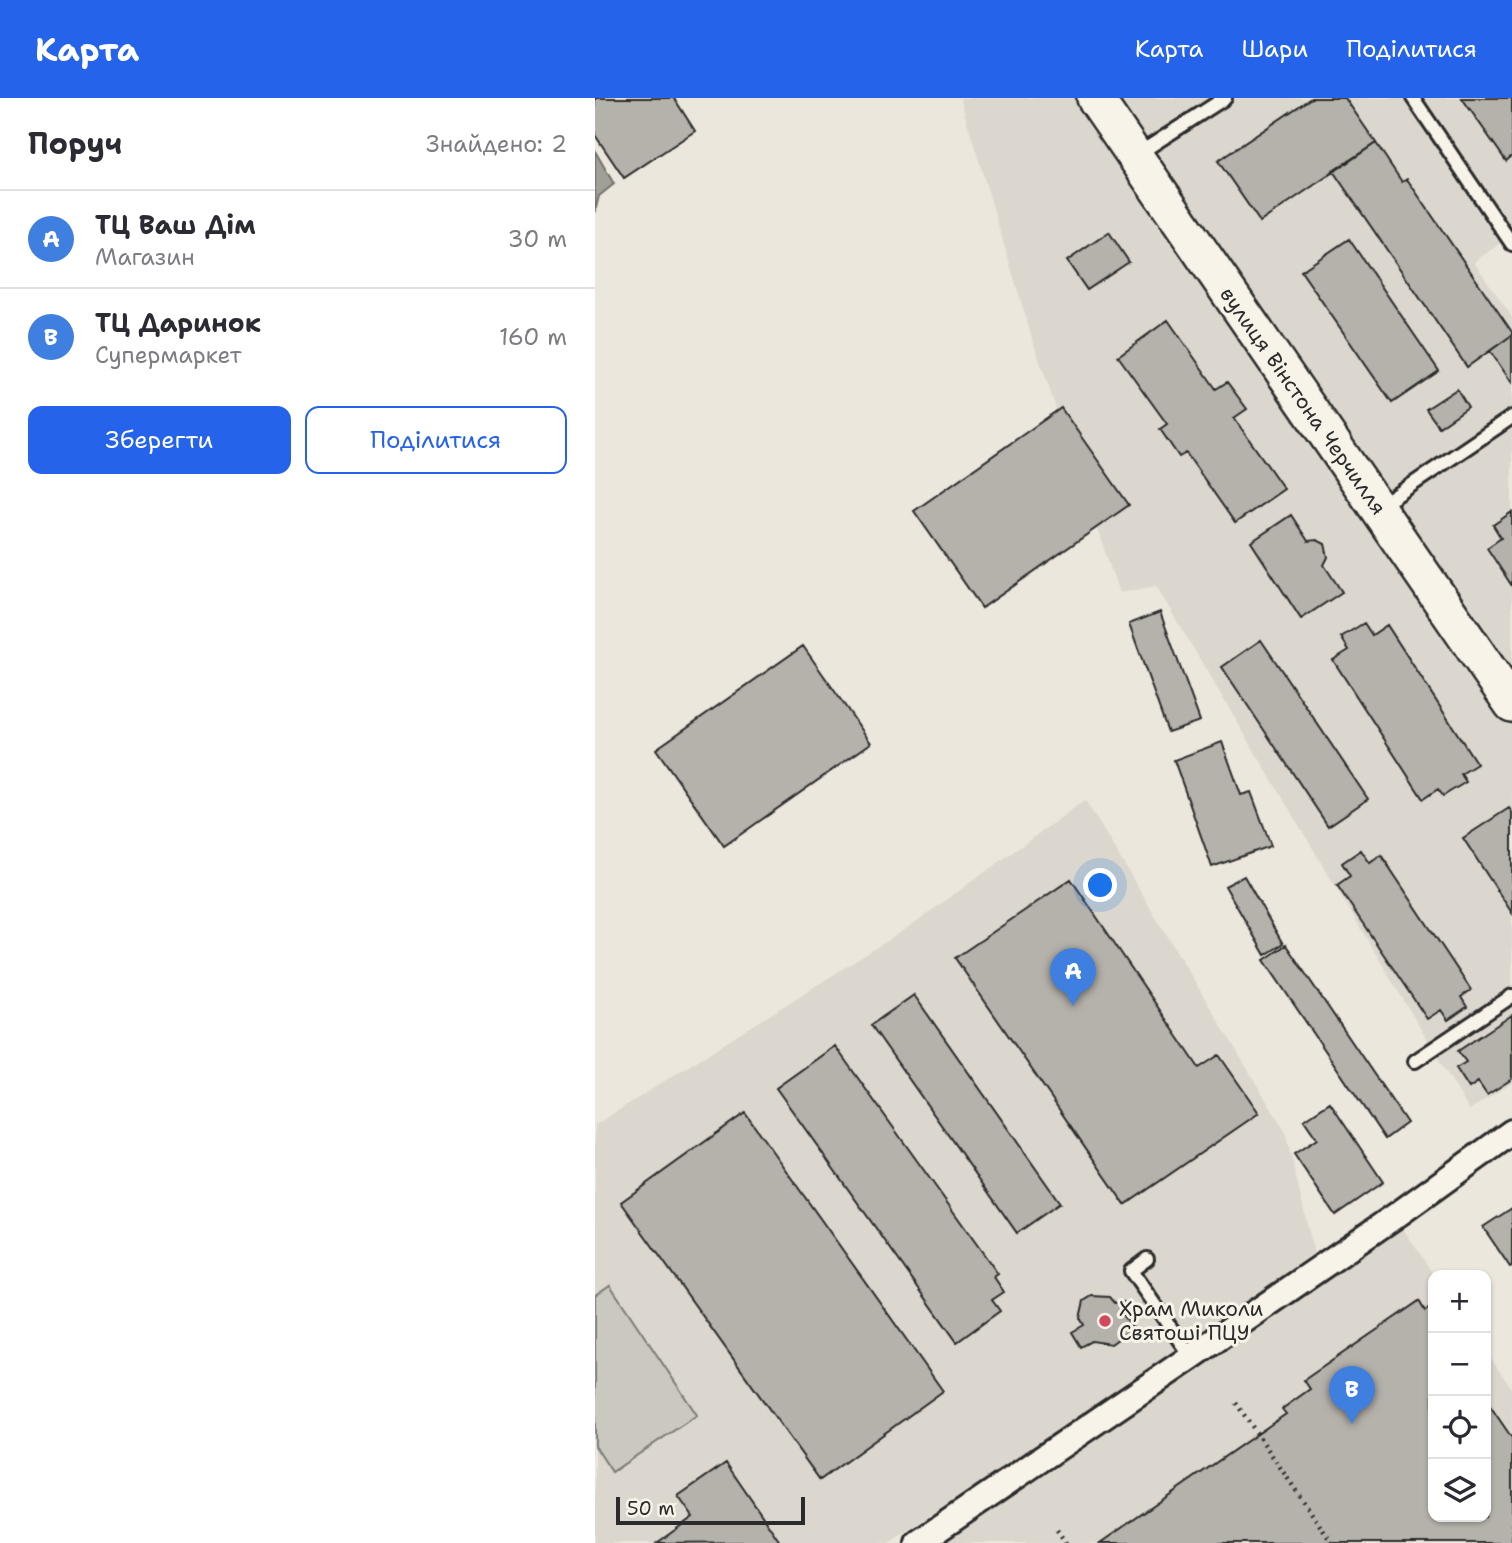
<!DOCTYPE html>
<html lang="uk">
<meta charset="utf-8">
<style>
:root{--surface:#fff;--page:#f2f2f3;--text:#2b2b33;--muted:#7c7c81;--line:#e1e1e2;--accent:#2563eb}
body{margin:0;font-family:"Shantell Sans",sans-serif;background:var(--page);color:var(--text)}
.controls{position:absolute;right:21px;bottom:21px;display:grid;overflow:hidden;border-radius:14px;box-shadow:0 2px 5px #0004}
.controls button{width:63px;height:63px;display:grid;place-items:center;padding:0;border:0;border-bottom:2px solid var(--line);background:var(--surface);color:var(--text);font:35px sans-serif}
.scale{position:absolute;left:21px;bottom:18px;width:189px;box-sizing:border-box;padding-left:7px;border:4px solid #2b2b2b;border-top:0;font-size:19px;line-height:24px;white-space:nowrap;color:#2b2b2b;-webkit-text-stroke:5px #f7f3e8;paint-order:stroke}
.you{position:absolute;left:506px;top:788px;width:24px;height:24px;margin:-18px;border:5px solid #fff;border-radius:50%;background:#1a73e8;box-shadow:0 0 0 10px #1a73e833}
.badge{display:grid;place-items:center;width:46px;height:46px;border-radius:50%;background:var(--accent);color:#fff;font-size:23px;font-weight:700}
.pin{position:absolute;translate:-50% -58px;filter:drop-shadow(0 2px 4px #0008)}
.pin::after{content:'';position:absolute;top:37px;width:24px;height:21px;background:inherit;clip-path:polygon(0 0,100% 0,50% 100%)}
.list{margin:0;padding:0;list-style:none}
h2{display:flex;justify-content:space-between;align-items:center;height:91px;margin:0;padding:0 28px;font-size:30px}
h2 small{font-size:23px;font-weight:400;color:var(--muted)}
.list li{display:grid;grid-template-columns:46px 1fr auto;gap:21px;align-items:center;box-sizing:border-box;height:98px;padding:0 28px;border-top:2px solid var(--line)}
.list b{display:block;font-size:26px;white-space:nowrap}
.list p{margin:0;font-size:23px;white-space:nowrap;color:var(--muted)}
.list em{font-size:23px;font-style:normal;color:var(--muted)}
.actions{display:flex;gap:14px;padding:21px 28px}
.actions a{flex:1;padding:16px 0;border:2px solid var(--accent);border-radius:14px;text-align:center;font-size:24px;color:var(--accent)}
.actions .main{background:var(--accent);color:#fff}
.icon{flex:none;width:38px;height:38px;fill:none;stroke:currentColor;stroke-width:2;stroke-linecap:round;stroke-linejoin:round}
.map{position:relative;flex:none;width:917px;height:1445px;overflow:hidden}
header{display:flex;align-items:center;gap:42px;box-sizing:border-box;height:98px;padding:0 35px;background:var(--accent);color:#fff}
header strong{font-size:33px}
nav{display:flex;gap:38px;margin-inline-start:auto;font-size:24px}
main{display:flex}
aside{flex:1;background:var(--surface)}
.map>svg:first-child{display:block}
.built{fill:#dbd7ce}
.green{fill:#cbc8bf;stroke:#7b7a75;stroke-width:2}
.water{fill:#a29f98;stroke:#72716c;stroke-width:2}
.building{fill:#b5b2ab;stroke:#2b2b2b;stroke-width:2}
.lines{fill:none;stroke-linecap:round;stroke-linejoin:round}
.lane-casing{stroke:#2b2b2b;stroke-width:18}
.street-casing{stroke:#2b2b2b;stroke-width:30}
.secondary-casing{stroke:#2b2b2b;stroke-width:40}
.path{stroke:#2b2b2b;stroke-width:4.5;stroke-dasharray:2 5;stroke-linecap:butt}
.lane{stroke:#f7f3e8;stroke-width:12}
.street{stroke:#f7f3e8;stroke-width:24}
.secondary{stroke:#f7f3e8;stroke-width:35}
.poi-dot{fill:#d1495b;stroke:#f7f3e8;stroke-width:2.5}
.labels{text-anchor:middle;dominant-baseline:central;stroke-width:6;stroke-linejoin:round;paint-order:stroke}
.street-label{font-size:21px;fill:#2b2b2b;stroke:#f7f3e8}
.poi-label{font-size:21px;fill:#2b2b2b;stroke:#f7f3e8;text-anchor:start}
</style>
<header>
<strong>Карта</strong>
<nav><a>Карта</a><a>Шари</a><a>Поділитися</a></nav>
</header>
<main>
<aside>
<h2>Поруч<small>Знайдено: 2</small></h2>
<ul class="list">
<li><span class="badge" style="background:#3f7fe0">A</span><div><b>ТЦ Ваш Дім</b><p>Магазин</p></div><em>30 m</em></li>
<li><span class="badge" style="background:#3f7fe0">B</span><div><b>ТЦ Даринок</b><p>Супермаркет</p></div><em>160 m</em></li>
</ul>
<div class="actions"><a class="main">Зберегти</a><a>Поділитися</a></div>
</aside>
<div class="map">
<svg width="917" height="1445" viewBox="0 0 917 1445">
<rect width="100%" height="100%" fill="#ebe7dd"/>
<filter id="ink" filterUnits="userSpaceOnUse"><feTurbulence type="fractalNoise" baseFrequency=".0143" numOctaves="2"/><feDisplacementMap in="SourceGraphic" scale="14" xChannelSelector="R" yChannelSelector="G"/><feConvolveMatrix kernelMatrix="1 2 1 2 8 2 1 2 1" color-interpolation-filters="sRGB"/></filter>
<g filter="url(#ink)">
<path class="built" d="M365,0H917V137L879,164L917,219V985L874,1012L561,488L524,495L437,240Z
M490,702L690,1033L719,1155L595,1245L294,1445H0V1027L311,831Z
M805,1126L839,1177L838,1419H891V1253L917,1291V1445H341Z"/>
<path class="green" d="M15,1187L102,1317L17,1374L0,1348V1197Z"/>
<path class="water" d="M0,53L19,86L4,98L0,114Z"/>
<path class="building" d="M0,0H79L100,33L29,80L0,37Z
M716,0H750L781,45L665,124L623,63Z
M867,0H917V58L911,63Z
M781,45L807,84L812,81L917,234V237L872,269L738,73Z
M514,134L534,164L492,192L472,163Z
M754,141L844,273L797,305L706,173Z
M573,222L621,291L632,284L652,311L639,320L689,391L640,425L591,355L584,359L565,331L572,326L523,258Z
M917,237V285L895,253Z
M862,291L873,309L844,329L831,311Z
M466,310L534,407L387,510L319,413Z
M917,414V488L892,450L906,440L898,427Z
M696,417L713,443L722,442L730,446L733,459L729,467L747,494L706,521L656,444Z
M565,514L605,623L573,634L534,526Z
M769,525L777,537L792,527L882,666L866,676L871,684L848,698L843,691L828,701L738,562L754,552L746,539Z
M666,542L773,701L733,728L627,569Z
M208,548L276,645L129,748L61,651Z
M627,644L646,697L656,694L676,748L617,769L579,662Z
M914,710L917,714V815L868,740Z
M766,752L775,765L786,757L876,892L866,899L872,909L853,922L846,912L832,921L742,787L755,778L747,765Z
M649,778L688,846L670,857L630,788Z
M476,781L604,970L624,957L664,1015L530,1107L360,860Z
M691,847L812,1025L790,1041L669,862Z
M319,897L465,1105L422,1135L276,927Z
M917,917V981L892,997L883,984L874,990L861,970L871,964L863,953Z
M240,948L403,1176L399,1179L409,1194L397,1202L405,1213L362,1244L181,990Z
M735,1005L788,1084L740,1117L699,1056L722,1041L709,1022Z
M150,1015L348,1293L225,1382L26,1104Z
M917,1110V1168L915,1169L888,1129Z
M497,1198L515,1199L520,1205L529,1204L533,1210L529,1218L538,1230L516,1246L497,1243L486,1249L477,1234L489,1227L485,1220L489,1203Z
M824,1203L830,1213L838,1208V1419H891V1302L917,1340V1445H505L691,1316L687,1311L715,1291L709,1282Z
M131,1365L185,1444L62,1445L98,1419L83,1398Z"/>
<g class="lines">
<g class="lane-casing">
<path id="lane" d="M818,0L917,146
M543,56L630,0
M784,409L917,319
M820,963L917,898
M552,1161L536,1173L596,1259"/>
</g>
<g class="street-casing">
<path id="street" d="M323,1445L596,1259L806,1114L917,1034"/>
</g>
<g class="secondary-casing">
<path id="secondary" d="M500,0L917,606"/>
</g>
<path class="path" d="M641,1305L737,1445
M462,1432L471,1445"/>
<use href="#lane" class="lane"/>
<use href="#street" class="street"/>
<use href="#secondary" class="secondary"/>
</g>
</g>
<circle class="poi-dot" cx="510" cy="1223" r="7"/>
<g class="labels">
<g class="street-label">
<text transform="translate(708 303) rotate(55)">вулиця Вінстона Черчилля</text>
</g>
<g class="poi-label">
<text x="524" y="1211">Храм Миколи<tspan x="524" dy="24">Святоші ПЦУ</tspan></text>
</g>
</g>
</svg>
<div class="controls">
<button>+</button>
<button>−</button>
<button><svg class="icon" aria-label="locate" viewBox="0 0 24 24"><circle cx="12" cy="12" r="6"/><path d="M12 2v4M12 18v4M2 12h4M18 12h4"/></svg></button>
<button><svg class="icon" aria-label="layers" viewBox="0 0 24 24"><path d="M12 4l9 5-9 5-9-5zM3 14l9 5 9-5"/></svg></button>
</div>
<div class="scale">50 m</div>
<div class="you"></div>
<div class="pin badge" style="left:478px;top:908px;background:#3f7fe0">A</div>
<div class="pin badge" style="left:757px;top:1326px;background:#3f7fe0">B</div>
</div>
</main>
